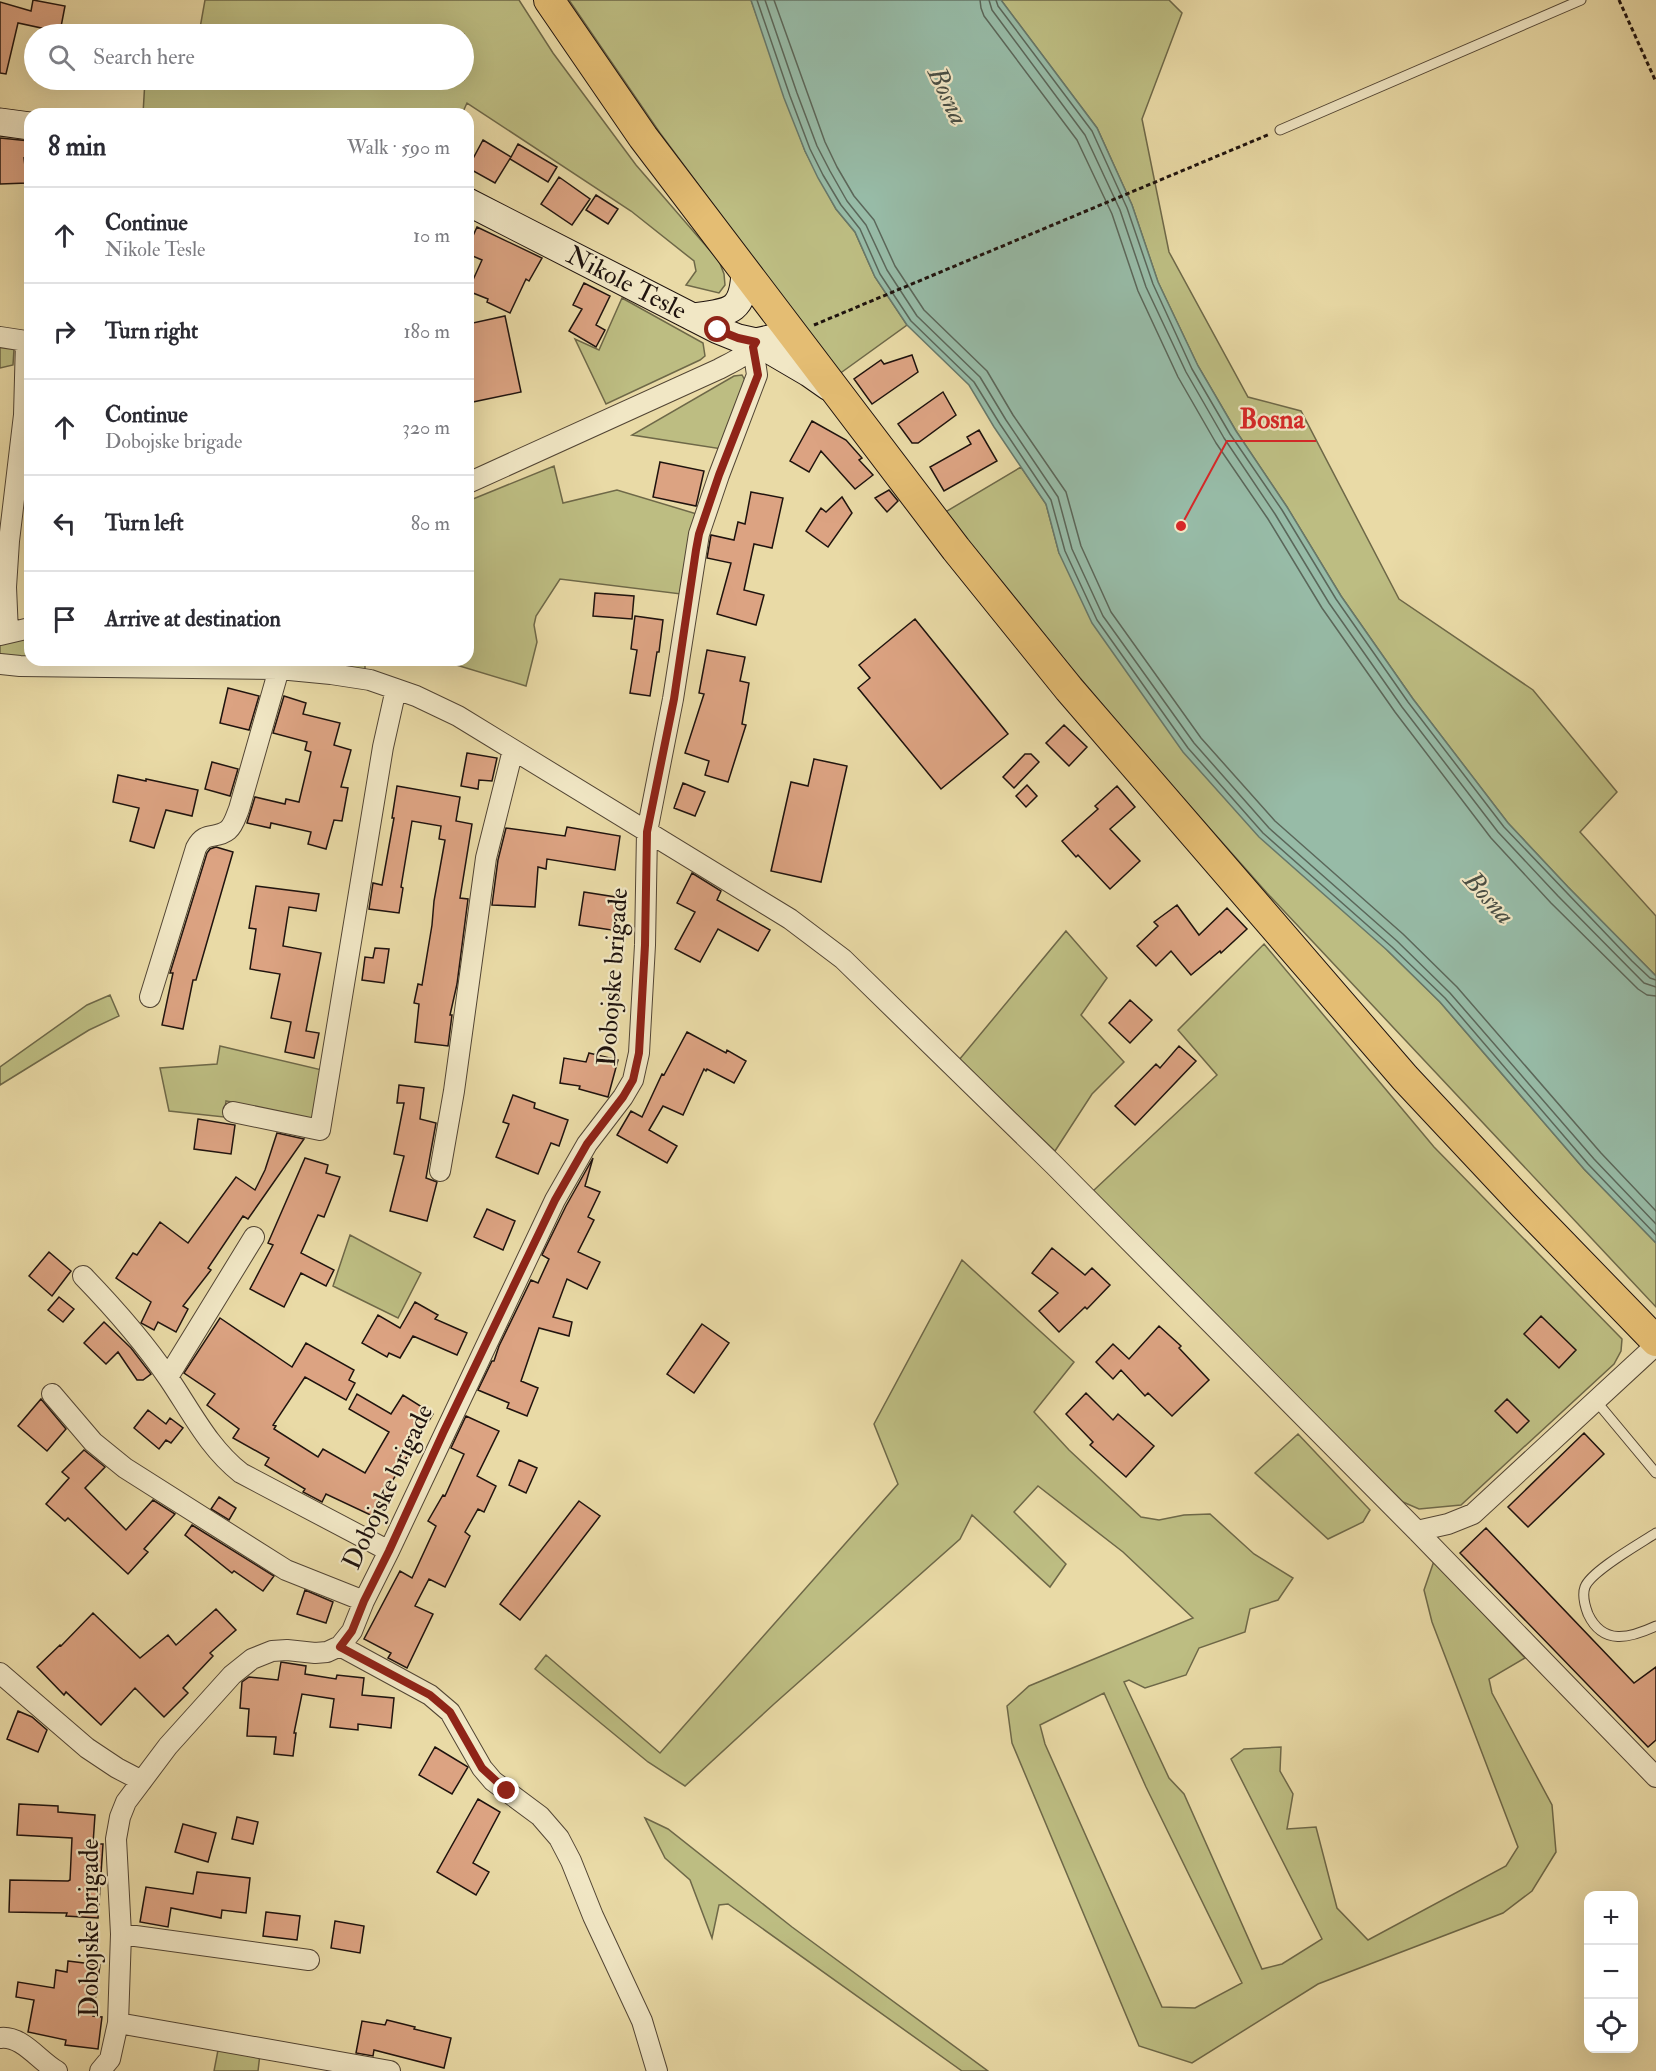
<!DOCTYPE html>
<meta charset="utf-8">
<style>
:root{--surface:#fff;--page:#f2f2f3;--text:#2b2b33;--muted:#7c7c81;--line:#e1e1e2}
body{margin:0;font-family:"IM FELL Double Pica",serif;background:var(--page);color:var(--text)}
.controls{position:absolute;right:18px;bottom:18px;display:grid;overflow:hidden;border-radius:12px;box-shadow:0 6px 24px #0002}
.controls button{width:54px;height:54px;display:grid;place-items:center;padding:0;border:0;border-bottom:2px solid var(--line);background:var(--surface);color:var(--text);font:30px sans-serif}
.stop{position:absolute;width:18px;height:18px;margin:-14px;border:4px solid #8f2418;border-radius:50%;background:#fff}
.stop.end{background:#8f2418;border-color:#fff;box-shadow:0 2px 6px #0008}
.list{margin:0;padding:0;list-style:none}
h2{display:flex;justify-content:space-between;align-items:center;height:78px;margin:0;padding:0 24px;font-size:26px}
h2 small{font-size:20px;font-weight:400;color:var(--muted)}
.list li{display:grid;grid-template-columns:39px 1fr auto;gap:18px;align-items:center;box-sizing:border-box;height:96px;padding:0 24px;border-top:2px solid var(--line)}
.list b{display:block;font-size:22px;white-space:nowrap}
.list p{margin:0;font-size:20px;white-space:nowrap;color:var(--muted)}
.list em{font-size:20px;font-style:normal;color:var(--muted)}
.icon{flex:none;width:33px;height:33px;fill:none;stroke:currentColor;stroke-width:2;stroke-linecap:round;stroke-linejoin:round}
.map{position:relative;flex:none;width:1656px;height:2071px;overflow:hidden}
.search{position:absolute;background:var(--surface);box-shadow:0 6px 24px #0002;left:24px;top:24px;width:450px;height:66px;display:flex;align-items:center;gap:15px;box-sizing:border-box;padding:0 21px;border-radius:33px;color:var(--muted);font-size:22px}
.panel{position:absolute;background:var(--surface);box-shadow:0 6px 24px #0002;left:24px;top:108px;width:450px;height:558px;border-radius:18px}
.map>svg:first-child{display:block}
.green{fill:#bdbd82;stroke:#6e6848;stroke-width:1.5;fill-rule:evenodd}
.water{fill:#97bba7;stroke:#67786a;stroke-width:1.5}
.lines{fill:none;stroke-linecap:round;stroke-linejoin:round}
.shore{stroke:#5b675a;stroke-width:1.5}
.building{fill:#dca382;stroke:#1f130e;stroke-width:1.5}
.lane-casing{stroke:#524534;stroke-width:11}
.street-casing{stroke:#524534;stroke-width:22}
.secondary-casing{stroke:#1f130e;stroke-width:29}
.primary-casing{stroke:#1f130e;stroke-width:32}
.path{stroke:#1f130e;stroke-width:3;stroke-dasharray:4.5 3;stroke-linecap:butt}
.lane{stroke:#f1e7c5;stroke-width:9}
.street{stroke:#f1e7c5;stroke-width:20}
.secondary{stroke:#f1e7c5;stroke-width:27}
.primary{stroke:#e4bd73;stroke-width:30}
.route{stroke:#8f2418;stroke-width:8}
.labels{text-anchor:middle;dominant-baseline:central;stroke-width:4.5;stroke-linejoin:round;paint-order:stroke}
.street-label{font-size:26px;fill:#1f130e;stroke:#f1e7c5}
.water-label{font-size:27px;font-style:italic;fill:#494e44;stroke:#f1e7c5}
.leader{fill:none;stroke:#d62828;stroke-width:2}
.callout-dot{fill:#d62828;stroke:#f1e7c5;stroke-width:2}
.callout-label{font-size:27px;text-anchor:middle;font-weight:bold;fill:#d62828;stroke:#f1e7c5;stroke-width:4.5;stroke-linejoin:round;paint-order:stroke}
</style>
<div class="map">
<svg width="1656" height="2071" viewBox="0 0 1656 2071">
<rect width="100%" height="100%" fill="#e9daa6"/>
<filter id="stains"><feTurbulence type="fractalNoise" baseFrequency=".00333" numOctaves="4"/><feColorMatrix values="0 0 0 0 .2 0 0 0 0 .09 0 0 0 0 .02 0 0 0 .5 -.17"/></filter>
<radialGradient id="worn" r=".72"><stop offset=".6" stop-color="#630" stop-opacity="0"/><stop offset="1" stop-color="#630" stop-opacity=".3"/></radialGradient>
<path class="green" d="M205,0H519L553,53L636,165L719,261L724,274L725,285L719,293L686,285L696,271L694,261L631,211L467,103L462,114H143L145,80H464V34H172L200,28Z
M569,0H751L805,151L836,209L855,232L875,277L907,325L835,377L794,314L660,133Z
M1001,0H1169L1182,13L1142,119L1169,252L1248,397L1301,411L1399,599L1533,690L1617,792L1580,832L1656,916V976L1568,887L1508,823L1413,699L1341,596L1287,507L1236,431L1198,366L1158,282L1132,205L1097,128Z
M622,298L703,343L705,356L700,360L606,404L575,339L599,350Z
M0,346L14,349L13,365L0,368Z
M742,375L746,382L722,449L632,435L734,376Z
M554,466L563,503L617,490L700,515L681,594L560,579L536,616L534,625L537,642L526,686L453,664L454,660H468V501Z
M1021,467L1046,504L1059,553L1388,951L1440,1002L1584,1169L1656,1243V1307L1267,893L1143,753L942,514Z
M30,637V658L0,657V643Z
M314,660H365V670Z
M1066,931L1107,978L1081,1015L1124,1062L1092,1094L1055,1151L959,1060Z
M1264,944L1434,1147L1622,1339L1621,1351L1614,1364L1461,1505L1419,1509L1403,1502L1238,1339L1093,1191L1217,1075L1178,1030Z
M110,995L119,1016L89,1030L0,1085V1067L87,1005Z
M220,1046L322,1070L312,1119L226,1101L224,1117L169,1111L160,1068L217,1064Z
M350,1235L421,1273L398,1318L333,1286Z
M962,1260L1074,1362L1034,1412L1069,1450L1141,1517L1159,1520L1184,1515L1210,1514L1254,1554L1293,1578L1278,1600L1250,1609L1245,1632L1199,1648L1186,1675L1145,1688L1129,1680L1124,1682L1169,1778L1184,1794L1262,1969L1282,1964L1322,1939L1231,1759L1244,1749L1281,1747L1280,1771L1293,1794L1287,1829L1316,1827L1337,1908L1368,1940L1506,1866L1518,1847L1432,1622L1424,1590L1434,1561L1525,1658L1489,1679L1492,1693L1552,1805L1556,1852L1532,1891L1503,1913L1318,1984L1192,2063L1139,2046L1012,1743L1007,1706L1029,1686L1193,1618L1123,1552L1038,1486L1014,1512L1066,1564L1050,1587L972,1515L960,1539L774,1704L685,1786L648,1762L535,1669L546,1655L660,1753L898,1484L874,1424ZM1104,1693L1146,1787L1242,1983L1195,2008L1162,2007L1045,1744L1040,1725Z
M1298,1434L1370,1510L1363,1522L1328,1539L1255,1473Z
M645,1818L668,1829L792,1927L988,2071H962L728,1904L719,1905L712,1938L690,1880L665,1858Z
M218,2050L260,2054L258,2071H214Z"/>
<path class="water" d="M751,0H1001L1097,128L1132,205L1158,282L1198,366L1236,431L1287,507L1341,596L1413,699L1508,823L1568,887L1656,976V1243L1584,1169L1440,1002L1388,951L1259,837L1183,752L1092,623L1059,553L1046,504L994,427L969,385L907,325L875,277L855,232L836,209L818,178L805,151L784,98Z"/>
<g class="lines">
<path class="shore" d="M757,0L790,96L810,149L823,175L841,205L860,229L880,274L911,321L974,382L1000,424L1051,500L1065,551L1097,620L1188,748L1263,833L1392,947L1445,998L1588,1164L1656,1235
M765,0L797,93L817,146L830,171L847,201L866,225L887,270L917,316L980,377L1006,420L1058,497L1072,549L1103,616L1194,743L1269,828L1397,941L1450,993L1594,1159L1656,1224
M774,0L825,142L837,167L854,196L874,220L895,266L924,310L987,371L1013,415L1066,492L1081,546L1111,612L1201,738L1275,821L1403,934L1457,987L1601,1153L1656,1211
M980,0L981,8L984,16L1077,140L1112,214L1138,291L1178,377L1216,443L1268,519L1322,608L1395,712L1491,838L1551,903L1638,989L1647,995L1656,996
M989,0L992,10L1085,135L1120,210L1146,287L1186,372L1224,438L1275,514L1329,603L1402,707L1498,832L1558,896L1644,983L1656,987
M996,0L998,6L1092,131L1127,208L1153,284L1192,369L1230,434L1282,510L1336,599L1408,702L1504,827L1632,961L1650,978L1656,980"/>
</g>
<path class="building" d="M33,0L65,6L60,32L18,23L6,74L0,73V2L31,11Z
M0,138L30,141V159L24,158L27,183L0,184Z
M483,140L511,157L495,183L468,168Z
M518,144L557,167L548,182L510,159Z
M559,177L590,199L572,225L541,204Z
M596,195L618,209L608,224L586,210Z
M477,227L542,258L529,281L526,279L510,313L487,302L488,299L468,291L482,260L468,254V247Z
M584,283L610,296L596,325L605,330L596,347L569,331L582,309L573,305Z
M505,316L521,392L468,403V324Z
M912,355L918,372L872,404L854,379L881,360L884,364Z
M943,392L956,415L918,443H912L898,424Z
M812,421L846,440L862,458L859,460L873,475L855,489L821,451L809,472L790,461Z
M979,430L997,461L944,491L930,467L971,444L967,437Z
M660,462L704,471L696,506L653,497Z
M889,490L898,501L887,512L875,498Z
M751,492L783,498L772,548L754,544L744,590L764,595L756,625L717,614L731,563L707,558L711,535L734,540L738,522L745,524Z
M842,497L852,513L828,547L806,531L821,508L826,512Z
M595,593L634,596L632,619L593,616Z
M635,616L663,620L659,652H657L650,696L630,693L637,650L631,649Z
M915,619L1008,734L941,789L858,688L870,678L859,665Z
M707,650L745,657L740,681L749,683L742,724L746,725L728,782L705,775L709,761L685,753L704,694L699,693Z
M228,688L259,696L249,730L220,723Z
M284,696L306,703L303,714L340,723L334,745L351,750L341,787L348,788L342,821L334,820L326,849L308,844L311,832L271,823L270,828L247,823L255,797L285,804L286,799L299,802L311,752L305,750L307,742L273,733Z
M1064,725L1087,747L1069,766L1046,743Z
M467,753L497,758L492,781L479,780L478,789L461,786Z
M1025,754H1031L1039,762L1014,788L1003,777Z
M814,759L847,766L821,882L771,871L791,782L808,786Z
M212,762L238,769L230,796L205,789Z
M118,775L146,781V779L198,790L192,816L166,810L154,848L130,841L139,808L113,802Z
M683,783L705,792L695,816L674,808Z
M1027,785L1037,796L1026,807L1016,796Z
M397,786L460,797L456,821L472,824L460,898L468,899L457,984L450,1015H452L448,1046L415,1042L419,1004L414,1003L418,984L422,985L432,925L434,901L445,840L439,839L441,826L412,821L401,887L403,888L399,913L369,909L373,883L382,885L394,818H392Z
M1117,786L1135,807L1110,829L1140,861L1110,889L1078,855L1076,857L1062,841L1098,809L1095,806Z
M567,827L620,836L615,870L547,859L546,869L538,867L535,907L492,905L498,860L506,828L565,836Z
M216,847L233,852L196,980H193L183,1029L162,1025L173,973H170L207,853L210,849Z
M692,873L721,891L717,900L770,930L758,951L718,929L700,962L675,949L695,912L677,903Z
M256,886L319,894L316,911L289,907L283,946L321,953L306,1031L319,1033L314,1058L285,1052L291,1022L271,1018L280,974L250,969L256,929L249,928Z
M584,892L622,898L618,931L579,925Z
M1177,905L1199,935L1227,908L1247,929L1221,953L1220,951L1191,975L1171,951L1156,966L1137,946L1158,926L1154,922Z
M375,948L389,949L384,983L362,980L365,957L373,958Z
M1130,1000L1152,1020L1130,1043L1109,1023Z
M687,1032L726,1053L727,1050L746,1061L734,1083L707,1069L706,1071L704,1069L683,1115L663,1106L649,1130L677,1146L667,1163L617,1135L631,1111L642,1117L662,1074L664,1075Z
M1179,1046L1196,1061L1135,1125L1115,1106L1156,1064L1160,1068Z
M589,1053L618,1060L608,1097L579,1089L580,1086L560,1083L564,1058L586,1062Z
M399,1085L424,1088L420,1119L436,1123L426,1178L437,1182L427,1221L390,1211L404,1156L394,1154L404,1103H397Z
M513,1095L535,1103L534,1108L568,1120L559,1146L551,1143L538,1174L496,1157L509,1124L503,1122Z
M198,1119L235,1125L231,1154L194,1149Z
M277,1133L304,1139L248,1219L243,1216L208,1268L211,1270L183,1306L188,1309L176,1332L158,1322L154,1330L141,1323L151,1302L116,1278L133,1253L137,1255L160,1222L188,1243L236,1177L255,1190L265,1170Z
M305,1158L328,1165L326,1173L340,1177L324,1217L318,1215L301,1253L334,1270L326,1286L301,1273L284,1307L250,1289L273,1245L268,1243Z
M593,1158L585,1186L600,1192L588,1217L594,1220L578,1252L600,1262L587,1289L567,1279L553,1317L572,1322L569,1336L539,1328L521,1381L538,1388L527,1416L507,1408L509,1403L478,1390L492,1361H494L499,1346L531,1280L538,1283L549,1259L542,1255L566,1206Z
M487,1209L515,1221L503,1250L474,1237Z
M1052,1248L1085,1275L1092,1268L1110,1285L1087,1309L1085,1307L1059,1332L1039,1311L1058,1293L1032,1273Z
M49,1252L71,1271L52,1296L29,1276Z
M59,1297L74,1309L63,1322L48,1310Z
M415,1302L438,1315L435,1319L467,1333L457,1355L413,1336L400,1358L389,1353L387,1357L362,1343L378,1315L400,1328Z
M1541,1316L1576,1350L1559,1368L1524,1334Z
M220,1318L292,1367L306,1343L354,1370L349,1380L355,1383L346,1400L305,1377L273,1425L276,1426L274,1429L318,1457L323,1449L365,1473L389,1432L349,1409L357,1394L391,1414L403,1395L433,1414L388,1488L392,1490L379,1519L326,1494L322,1502L303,1492L305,1489L265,1465L269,1458L233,1438L239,1429L207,1405L215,1394L184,1373Z
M104,1322L131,1348L151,1374L143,1380H137L118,1352L106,1364L84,1343Z
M702,1324L729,1343L694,1393L667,1374Z
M1159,1326L1181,1346L1179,1348L1209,1380L1172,1416L1148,1393L1145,1396L1121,1370L1113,1379L1096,1362L1113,1344L1129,1359Z
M1086,1393L1113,1420L1118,1414L1154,1446L1126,1477L1090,1445L1093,1442L1066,1414Z
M41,1399L66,1429L47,1451L18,1426Z
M1507,1399L1529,1421L1517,1433L1495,1411Z
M148,1410L166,1424L170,1418L183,1428L171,1443L166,1440L159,1449L134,1428Z
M466,1416L499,1431L477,1476L496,1486L484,1512L478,1509L465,1532L470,1536L445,1587L429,1579L415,1606L433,1614L407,1668L388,1658L391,1653L364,1639L400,1571L412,1578L436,1526L428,1521L443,1495L445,1496L464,1454L451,1448Z
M1584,1433L1604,1454L1528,1527L1508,1507Z
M84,1450L105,1467L85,1488L126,1530L153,1500L175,1514L144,1549L148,1552L128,1574L68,1518L65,1521L46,1504L69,1478L62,1472Z
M519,1460L537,1468L526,1493L509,1485Z
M219,1497L236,1508L229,1520L211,1509Z
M579,1501L600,1516L520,1620L500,1604Z
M192,1525L274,1576L263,1591L234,1571L232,1573L185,1535Z
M1486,1528L1634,1683L1656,1667V1740L1648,1747L1460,1553Z
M305,1590L333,1602L326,1623L297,1614Z
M216,1609L236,1630L210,1653L213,1656L183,1688L188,1693L164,1717L135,1688L101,1725L66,1692L64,1695L37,1667L60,1645L61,1646L93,1613L140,1658L168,1635L176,1645Z
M281,1662L306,1666L305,1674L336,1679L337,1675L364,1678L362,1695L394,1698L391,1728L358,1724V1730L330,1727L334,1699L302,1694L294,1733H296L293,1756L274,1754L276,1737L247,1736L249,1709L240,1708L242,1682L249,1677L278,1680Z
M18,1711L32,1717L47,1730L38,1752L7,1739Z
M435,1747L468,1767L452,1794L419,1775Z
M478,1799L500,1812L473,1863L489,1872L476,1895L437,1872Z
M19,1804L58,1806V1812L95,1815L93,1844H103L98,1918L66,1916L67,1913L9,1912L10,1880L68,1881L70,1880L72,1838L17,1835Z
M237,1817L258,1822L253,1844L232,1839Z
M183,1824L216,1833L208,1862L175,1852Z
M197,1872L250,1878L246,1913L222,1910L221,1918L171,1908L168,1927L140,1922L146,1887L193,1894Z
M266,1912L300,1916L297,1940L263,1936Z
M335,1921L364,1926L360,1953L331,1948Z
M68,1961L100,1965L93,2016L102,2017L98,2049L65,2045L66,2040L28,2032L34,2000L16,1997L18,1982L54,1988L56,1970L67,1972Z
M387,2020L415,2027L414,2029L451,2038L444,2068L374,2050L373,2056L356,2053L362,2021L385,2025Z"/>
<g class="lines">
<g class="lane-casing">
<path id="lane" d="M1280,130L1581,0
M1596,1401L1656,1473
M1656,1533C1641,1543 1591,1571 1585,1587C1582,1595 1585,1606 1588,1614C1603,1646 1630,1638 1656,1626"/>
</g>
<g class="street-casing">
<path id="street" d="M0,337L26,341L24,415L9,541L6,587L8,633
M468,483L719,369C730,363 750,355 756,342
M0,635L30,628
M0,664L20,666L279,669L331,674L370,680L416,696L458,716L790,919L843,959L1054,1165L1417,1531L1656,1777
M150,997L196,848C205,830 216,840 228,830C234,825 236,816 239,809L279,669
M233,1112L320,1130L383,747L396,689
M440,1171L454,1091L486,858L513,750
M83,1276C114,1308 144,1342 169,1379C192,1413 209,1448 241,1473L389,1551
M168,1377L254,1237
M52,1394L93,1442L125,1468L286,1570L364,1601
M1417,1531L1448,1524L1473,1514L1656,1345
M340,1646L430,1695L450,1712L482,1768L493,1781L540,1816L559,1838L571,1861L593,1916L642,2021L657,2071
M0,1673L87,1748L117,1768L142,1781
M121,1934L309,1960
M118,2023L390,2071
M0,2038C22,2035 39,2061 57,2071
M100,2071L110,2059L118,2023L121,1934L116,1839L120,1817L126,1802L168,1746L232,1675L252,1659L272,1651L287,1650L315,1653L327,1652L340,1646L352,1631L364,1601L389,1551L555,1200L587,1144L623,1097L633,1080L639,1053L645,945L647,832L673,699L699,534L719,475L757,375L753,347"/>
</g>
<g class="secondary-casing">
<g id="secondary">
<path d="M0,122L30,126"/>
<path id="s1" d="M468,202L718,330L738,338L756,342L792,334"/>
<path d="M693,317C730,312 743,313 745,272"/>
<path d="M756,342L809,373L829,387"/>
</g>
</g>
<g class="primary-casing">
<path id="primary" d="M549,0L643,137L956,549L1069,689L1405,1078L1525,1206L1656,1341"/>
</g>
<path class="path" d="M1619,0L1656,82
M814,325L1270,134"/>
<use href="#lane" class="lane"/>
<use href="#street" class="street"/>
<use href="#secondary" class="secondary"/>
<use href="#primary" class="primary"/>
</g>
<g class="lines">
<path class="route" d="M507,1791L482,1768L450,1712L430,1695L340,1647L352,1631L364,1601L389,1551L443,1433L555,1200L587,1144L623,1097L633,1080L639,1053L645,945L647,832L674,699L696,550L699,534L719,475L758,375L753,347L756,342L738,338L718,330"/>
</g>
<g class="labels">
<g class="street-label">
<text stroke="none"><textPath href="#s1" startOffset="178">Nikole Tesle</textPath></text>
<text transform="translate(613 977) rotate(-86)">Dobojske brigade</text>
<text transform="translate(388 1487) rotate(-65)">Dobojske brigade</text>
<text transform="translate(90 1928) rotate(-90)">Dobojske brigade</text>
</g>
<g class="water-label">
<text transform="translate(948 96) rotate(65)">Bosna</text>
<text transform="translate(1489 898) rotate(48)">Bosna</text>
</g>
</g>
<path class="leader" d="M1181 526L1227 441H1316"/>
<circle class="callout-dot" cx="1181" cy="526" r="6"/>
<g class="callout-label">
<text x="1272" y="428">Bosna</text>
</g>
<rect width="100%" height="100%" filter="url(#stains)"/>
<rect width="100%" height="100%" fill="url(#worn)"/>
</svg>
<div class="controls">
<button>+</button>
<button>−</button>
<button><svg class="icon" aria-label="locate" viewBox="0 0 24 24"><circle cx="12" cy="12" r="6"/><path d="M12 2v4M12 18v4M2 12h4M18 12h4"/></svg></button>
</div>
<div class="stop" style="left:718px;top:330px"></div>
<div class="stop end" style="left:507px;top:1791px"></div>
<div class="search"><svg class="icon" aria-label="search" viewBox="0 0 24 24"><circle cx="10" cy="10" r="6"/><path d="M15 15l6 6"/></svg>Search here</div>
<section class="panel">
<h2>8 min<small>Walk · 590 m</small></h2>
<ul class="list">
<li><svg class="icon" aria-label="ahead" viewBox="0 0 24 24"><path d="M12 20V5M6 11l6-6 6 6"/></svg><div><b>Continue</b><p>Nikole Tesle</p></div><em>10 m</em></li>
<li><svg class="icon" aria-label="right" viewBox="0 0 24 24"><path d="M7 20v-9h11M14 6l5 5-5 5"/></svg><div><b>Turn right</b></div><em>180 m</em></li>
<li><svg class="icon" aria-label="ahead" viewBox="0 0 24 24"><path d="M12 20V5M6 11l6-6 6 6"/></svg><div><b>Continue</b><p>Dobojske brigade</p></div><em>320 m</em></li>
<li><svg class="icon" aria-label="left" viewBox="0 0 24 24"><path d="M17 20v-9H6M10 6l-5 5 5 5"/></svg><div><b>Turn left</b></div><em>80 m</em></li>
<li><svg class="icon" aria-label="arrive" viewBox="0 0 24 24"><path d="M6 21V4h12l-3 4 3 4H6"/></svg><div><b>Arrive at destination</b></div></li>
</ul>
</section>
</div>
